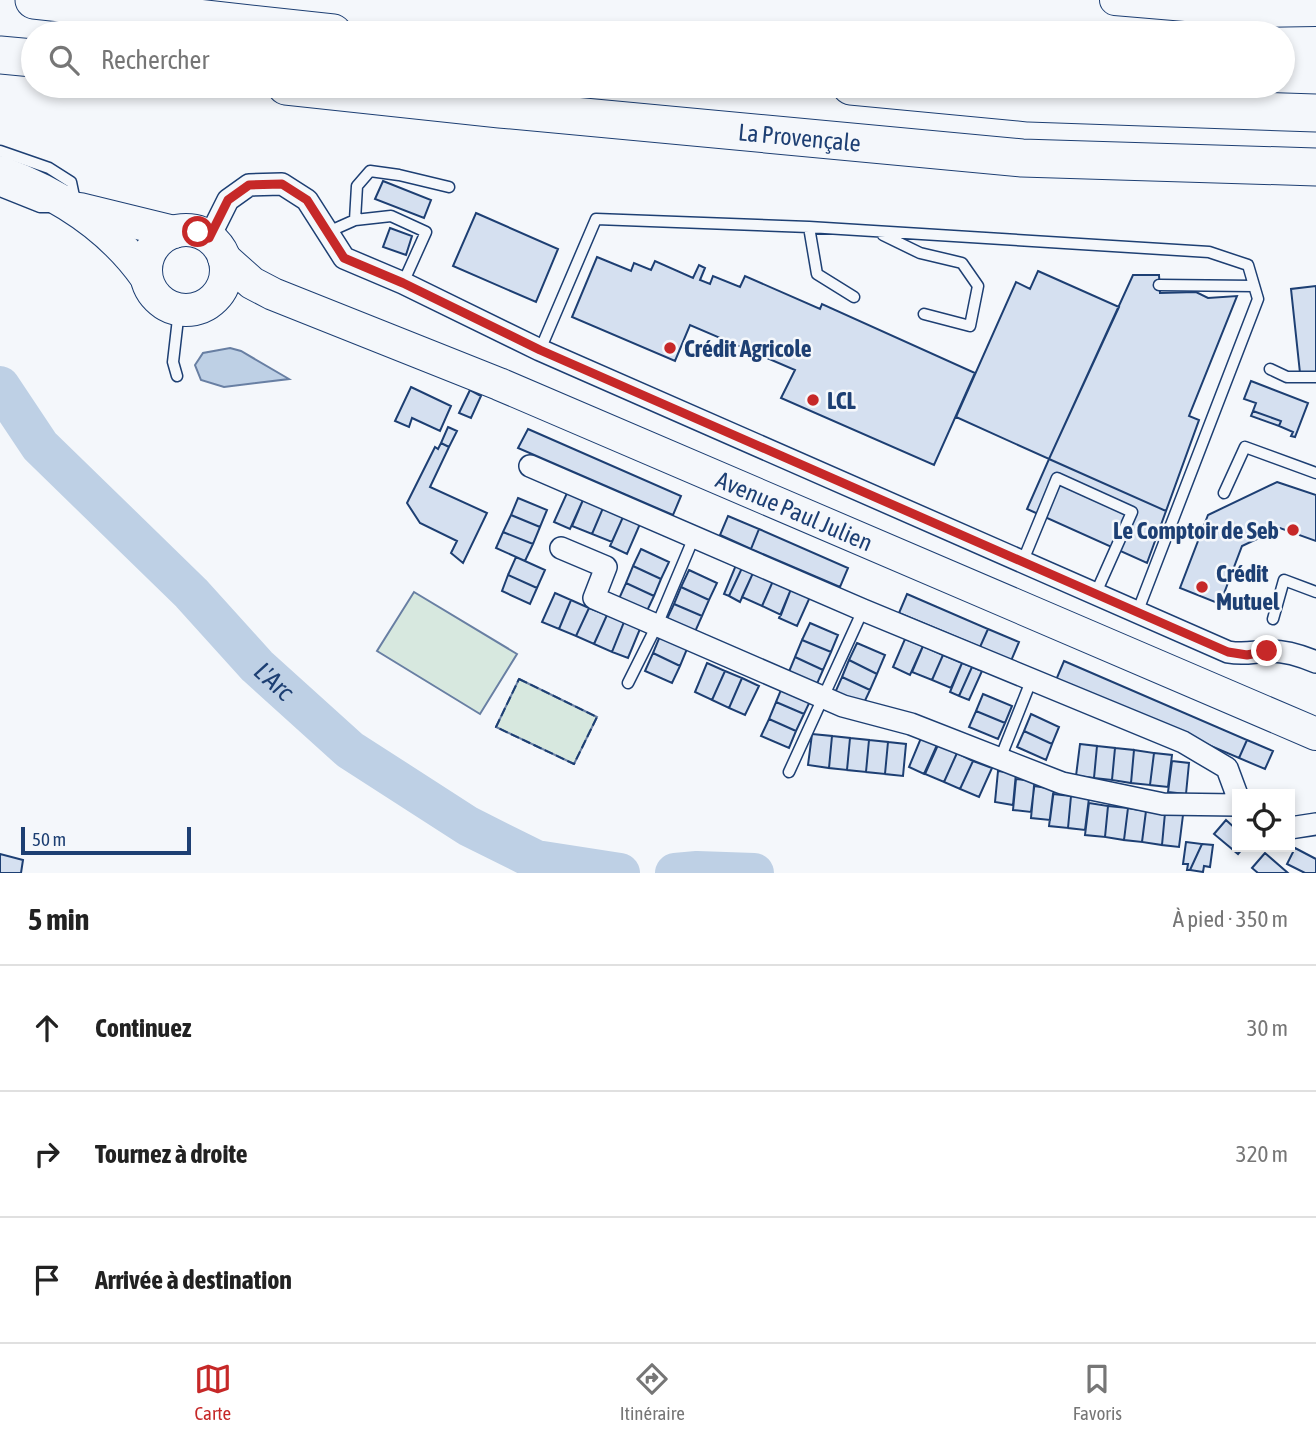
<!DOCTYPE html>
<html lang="fr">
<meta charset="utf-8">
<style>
:root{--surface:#fff;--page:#f6f6f6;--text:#222;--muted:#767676;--line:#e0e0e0;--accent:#c62828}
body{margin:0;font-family:"Asap Condensed",sans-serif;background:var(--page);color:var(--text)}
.controls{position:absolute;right:21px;bottom:21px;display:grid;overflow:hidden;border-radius:0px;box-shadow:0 4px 10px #0003}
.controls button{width:63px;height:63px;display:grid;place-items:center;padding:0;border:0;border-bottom:2px solid var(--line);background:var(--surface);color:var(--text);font:35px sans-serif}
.scale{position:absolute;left:21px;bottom:18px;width:170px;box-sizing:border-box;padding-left:7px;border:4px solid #1d3f73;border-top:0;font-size:19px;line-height:24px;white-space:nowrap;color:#1d3f73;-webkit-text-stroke:5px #f4f7fb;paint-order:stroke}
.stop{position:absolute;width:21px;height:21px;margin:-16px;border:5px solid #c62828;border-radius:50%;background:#fff}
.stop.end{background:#c62828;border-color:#fff;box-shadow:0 2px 7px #0008}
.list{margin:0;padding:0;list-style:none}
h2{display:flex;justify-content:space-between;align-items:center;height:91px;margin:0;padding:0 28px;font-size:30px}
h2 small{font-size:23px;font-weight:400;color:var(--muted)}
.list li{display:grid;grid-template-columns:46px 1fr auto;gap:21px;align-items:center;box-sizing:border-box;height:126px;padding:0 28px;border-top:2px solid var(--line)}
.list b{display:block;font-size:26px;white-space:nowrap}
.list em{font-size:23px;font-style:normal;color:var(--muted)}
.icon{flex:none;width:38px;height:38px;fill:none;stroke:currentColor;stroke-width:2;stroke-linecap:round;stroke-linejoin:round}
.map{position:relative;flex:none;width:1316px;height:873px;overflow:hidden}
.search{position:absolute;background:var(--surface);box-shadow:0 4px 10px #0003;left:21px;right:21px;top:21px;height:77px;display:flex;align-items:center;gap:18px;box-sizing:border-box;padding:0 24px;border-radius:38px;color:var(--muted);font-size:26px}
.sheet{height:469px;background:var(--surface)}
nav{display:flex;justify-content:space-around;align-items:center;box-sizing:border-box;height:98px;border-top:2px solid var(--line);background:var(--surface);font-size:19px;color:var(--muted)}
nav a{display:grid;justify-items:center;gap:4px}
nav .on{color:var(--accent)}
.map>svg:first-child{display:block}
.green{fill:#d7e8df;stroke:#687fa3;stroke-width:2}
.water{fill:#bed0e5;stroke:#687fa3;stroke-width:2}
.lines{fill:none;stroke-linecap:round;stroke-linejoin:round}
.river{stroke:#bed0e5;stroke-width:40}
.building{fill:#d5e0f0;stroke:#1d3f73;stroke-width:2}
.lane-casing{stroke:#1d3f73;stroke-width:13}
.street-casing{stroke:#1d3f73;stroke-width:24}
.secondary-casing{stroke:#1d3f73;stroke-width:32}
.primary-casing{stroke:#1d3f73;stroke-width:34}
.highway-casing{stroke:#1d3f73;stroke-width:39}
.lane{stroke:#f4f7fb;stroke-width:10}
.street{stroke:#f4f7fb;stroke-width:21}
.secondary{stroke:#f4f7fb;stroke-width:30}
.primary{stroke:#f4f7fb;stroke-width:32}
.highway{stroke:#f4f7fb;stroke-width:37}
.fence{stroke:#1d3f73;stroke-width:2;stroke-dasharray:9 3.5;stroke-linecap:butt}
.route{stroke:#c62828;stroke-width:9}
.poi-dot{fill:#c62828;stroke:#f4f7fb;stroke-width:2.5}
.labels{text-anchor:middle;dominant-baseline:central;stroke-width:5;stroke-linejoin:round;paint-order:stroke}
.street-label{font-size:24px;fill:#1d3f73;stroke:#f4f7fb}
.poi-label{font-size:24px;font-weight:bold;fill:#1d3f73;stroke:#f4f7fb;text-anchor:start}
.water-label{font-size:26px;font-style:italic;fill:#1d3f73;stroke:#f4f7fb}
</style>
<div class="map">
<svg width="1316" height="873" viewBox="0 0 1316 873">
<rect width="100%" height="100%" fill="#f4f7fb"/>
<path class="green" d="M414,592L517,654L480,714L377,651Z
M519,679L597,717L574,764L496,727Z"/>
<path class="water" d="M230,348L241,351L289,379L224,387L201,380L195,365L203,353Z"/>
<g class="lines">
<g class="river">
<path id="s1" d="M0,386L40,446L191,593L257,666L350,750L468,826L536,860L620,873"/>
<path d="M675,873L697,871L754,873"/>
</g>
</g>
<path class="building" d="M383,181L431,200L424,218L375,199Z
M476,213L558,249L536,302L453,266Z
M390,228L412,236L406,255L383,247Z
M597,257L631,271L634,263L651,270L655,261L693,278L699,265L705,268L700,280L710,284L713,276L740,287L745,276L820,309L822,304L975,373L934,465L781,398L795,370L690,325L675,361L572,317Z
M1038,271L1119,307L1049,459L956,417L1016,282L1030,289Z
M1133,275H1159L1160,293L1196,292L1208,298L1237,296L1189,416L1199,420L1166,511L1049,459Z
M1316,286V372L1300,373L1291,289Z
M1251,381L1308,403L1295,437L1291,436L1293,432L1279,426L1281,421L1253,411L1256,403L1244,399Z
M411,387L451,406L440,431L412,418L409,427L395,421Z
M470,390L481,396L471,418L459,413Z
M1253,411L1281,421L1279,426L1251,416Z
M448,427L457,431L449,447L441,443Z
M528,429L681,496L673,515L518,448Z
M441,443L449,447L430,487L487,513L463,563L451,553L457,541L420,523L407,503L435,447L438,449Z
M1049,459L1166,511L1147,563L1027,509Z
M1277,482L1316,495V541L1280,528L1242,546L1220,604L1180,588L1208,515Z
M567,493L583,500L570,529L554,522Z
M518,498L547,510L540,527L511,515Z
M583,500L603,508L592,534L572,526Z
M603,508L623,517L612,542L592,534Z
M511,515L540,527L533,544L503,532Z
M728,516L759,529L751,549L720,535Z
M623,517L640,524L627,554L610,546Z
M759,529L848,568L840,587L751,549Z
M503,532L533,544L525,561L496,548Z
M641,549L669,562L661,579L633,566Z
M516,557L545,570L537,588L508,575Z
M736,565L742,568L729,596L724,594Z
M633,566L661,579L654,596L626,583Z
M742,568L753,573L740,602L729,596Z
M689,570L717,583L709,600L681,587Z
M753,573L773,581L762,606L742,597Z
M508,575L537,588L530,604L502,591Z
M773,581L791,589L781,615L762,606Z
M626,583L654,596L646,613L618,601Z
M681,587L709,600L702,616L674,604Z
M791,589L810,597L797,626L779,618Z
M555,593L571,600L559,629L542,622Z
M907,594L988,629L980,647L899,613Z
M571,600L589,608L576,636L559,629Z
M674,604L702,616L694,634L666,621Z
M589,608L607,615L594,644L576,636Z
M607,615L624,622L612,652L594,644Z
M624,622L640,629L628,658L612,652Z
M810,623L838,635L831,652L802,640Z
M988,629L1019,642L1011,661L980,647Z
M660,636L687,649L680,666L653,653Z
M905,639L923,646L910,675L893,667Z
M802,640L831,652L823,670L795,657Z
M857,643L885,655L877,674L849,660Z
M923,646L943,655L932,680L912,672Z
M653,653L680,666L672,683L645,671Z
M943,655L962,663L951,688L932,680Z
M795,657L823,670L816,686L788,674Z
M849,660L877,674L870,690L842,677Z
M1064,661L1247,740L1239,758L1056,680Z
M707,663L725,671L712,700L695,692Z
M962,663L972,667L959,696L950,692Z
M972,667L982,671L969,700L959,696Z
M725,671L742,678L729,708L712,700Z
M842,677L870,690L862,707L834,695Z
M742,678L759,686L745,715L729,708Z
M783,685L812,697L804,714L776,702Z
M983,694L1012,706L1005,723L976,711Z
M776,702L804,714L796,731L769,719Z
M976,711L1005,723L998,739L969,727Z
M1031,714L1059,727L1052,744L1024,731Z
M769,719L796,731L789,748L761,736Z
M1024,731L1052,744L1046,760L1017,747Z
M812,734L832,736L829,768L808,765Z
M832,736L850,738L847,770L829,768Z
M850,738L869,740L866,772L847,770Z
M921,738L937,745L924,774L909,767Z
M869,740L888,742L885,774L866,772Z
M1247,740L1273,751L1265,769L1239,758Z
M888,742L906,744L903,776L885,774Z
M1080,744L1097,746L1094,778L1076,776Z
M938,745L957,753L944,782L925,774Z
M1097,746L1115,748L1112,780L1094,778Z
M1115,748L1134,750L1131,783L1112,780Z
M1134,750L1154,753L1150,785L1131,783Z
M957,753L973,761L960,789L944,782Z
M1154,753L1172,755L1168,787L1150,785Z
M973,761L992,768L979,797L960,789Z
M1172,761L1189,763L1186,794L1168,792Z
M998,771L1016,773L1013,805L995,802Z
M1016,779L1035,781L1031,812L1013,810Z
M1034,786L1054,789L1050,820L1031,818Z
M1053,794L1071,796L1068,828L1049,826Z
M1071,796L1089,798L1085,830L1068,828Z
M1089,803L1108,806L1105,837L1085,835Z
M1108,806L1128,808L1124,840L1105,837Z
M1128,808L1146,811L1142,842L1124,840Z
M1146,811L1165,813L1162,845L1142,842Z
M1165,813L1183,815L1179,847L1162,845Z
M1226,820L1237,830V847H1244L1238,854L1214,834Z
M1186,842L1202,844L1190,870H1187L1188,864H1183Z
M1202,844L1213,845L1210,867L1204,866L1203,872L1190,870Z
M1295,848L1316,859V873H1305L1287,864Z
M1265,853L1288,873H1258L1252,868Z
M0,854L23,860L21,873H0Z"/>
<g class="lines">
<g class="lane-casing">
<path id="lane" d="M0,151L49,168L71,182L75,201
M0,191L40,207H53
M355,220L391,216L426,232L403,283
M809,227L817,274L854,297
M328,232L355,220L357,186L370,171L399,175L449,187
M883,235L920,253L962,263L978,286L970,326L924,314
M1159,285L1254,286
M540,350L596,219L809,227L1209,252L1248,265L1258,299L1137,613
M1270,369L1287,377H1316
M177,376L173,362L179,310
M1224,493L1245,447L1316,473
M1022,563L1057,478L1132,512L1095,595
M1273,619L1284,580L1316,592
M628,683L657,625L694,537
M1000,759L1031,681
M789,772L863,610"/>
</g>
<g class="street-casing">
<path id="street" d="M209,238L228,200L249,185L282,184L307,200L344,258L403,283L540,350L1228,652C1245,655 1251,652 1267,651C1283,650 1302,656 1316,662
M530,466L863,610L1183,742L1227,768L1237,795
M561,548L606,567L594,598L843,706L911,724L1062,783L1163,804L1237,805
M1290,828L1316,824"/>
</g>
<g class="secondary-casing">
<path id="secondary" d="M1115,0L1257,12L1316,11"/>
</g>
<g class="primary-casing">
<g id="primary">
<path d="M0,172C57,193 110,226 146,277"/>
<path d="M80,209L174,232"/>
<circle cx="186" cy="270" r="40"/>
<path id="s2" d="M224,258L252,283L273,294L499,384L1316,734"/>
</g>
</g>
<g class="highway-casing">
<g id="highway">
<path d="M34,0L333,33"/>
<path d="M0,55L33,58"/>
<path id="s3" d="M286,86L500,109L1022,158L1316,167"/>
<path d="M851,86L1029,103L1316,113"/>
</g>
</g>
<use href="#lane" class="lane"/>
<use href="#street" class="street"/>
<use href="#secondary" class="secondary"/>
<use href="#primary" class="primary"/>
<use href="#highway" class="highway"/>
<path class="fence" d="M519,679L597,717L574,764L496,727Z"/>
</g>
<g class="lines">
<path class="route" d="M198,232L209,238L228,200L249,185L282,184L307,200L344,258L403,283L540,350L1228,652L1247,655L1267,651"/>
</g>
<g class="poi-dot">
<circle cx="670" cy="348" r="7"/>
<circle cx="813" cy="400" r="7"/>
<circle cx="1293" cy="530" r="7"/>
<circle cx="1202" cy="587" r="7"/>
</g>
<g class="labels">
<g class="street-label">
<text stroke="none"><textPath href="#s3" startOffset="516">La Provençale</textPath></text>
<text stroke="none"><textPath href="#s2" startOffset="626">Avenue Paul Julien</textPath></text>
</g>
<g class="poi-label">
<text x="684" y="348">Crédit Agricole</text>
<text x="827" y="400">LCL</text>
<text x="1279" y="530" text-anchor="end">Le Comptoir de Seb</text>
<text x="1216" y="573">Crédit<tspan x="1216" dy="28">Mutuel</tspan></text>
</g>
<g class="water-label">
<text stroke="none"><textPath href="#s1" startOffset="404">L'Arc</textPath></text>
</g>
</g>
</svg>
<div class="controls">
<button><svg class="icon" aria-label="locate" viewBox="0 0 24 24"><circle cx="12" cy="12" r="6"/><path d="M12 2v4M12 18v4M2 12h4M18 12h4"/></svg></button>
</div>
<div class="scale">50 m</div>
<div class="stop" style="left:198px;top:232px"></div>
<div class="stop end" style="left:1267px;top:651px"></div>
<div class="search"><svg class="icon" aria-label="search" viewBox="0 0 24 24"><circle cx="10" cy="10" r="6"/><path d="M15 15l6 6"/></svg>Rechercher</div>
</div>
<section class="sheet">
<h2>5 min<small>À pied · 350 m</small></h2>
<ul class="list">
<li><svg class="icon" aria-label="ahead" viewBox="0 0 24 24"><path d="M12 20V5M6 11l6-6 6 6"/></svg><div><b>Continuez</b></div><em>30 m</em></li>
<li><svg class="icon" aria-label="right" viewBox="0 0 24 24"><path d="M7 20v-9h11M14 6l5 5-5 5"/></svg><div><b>Tournez à droite</b></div><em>320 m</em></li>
<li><svg class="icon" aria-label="arrive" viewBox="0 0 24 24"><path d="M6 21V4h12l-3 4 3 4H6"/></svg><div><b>Arrivée à destination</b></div></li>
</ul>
</section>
<nav>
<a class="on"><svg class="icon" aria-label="map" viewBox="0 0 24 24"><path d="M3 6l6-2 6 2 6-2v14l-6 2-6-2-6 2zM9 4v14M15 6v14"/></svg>Carte</a>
<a><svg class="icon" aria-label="directions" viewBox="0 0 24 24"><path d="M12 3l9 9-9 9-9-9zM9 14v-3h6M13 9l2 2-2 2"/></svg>Itinéraire</a>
<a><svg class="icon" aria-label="saved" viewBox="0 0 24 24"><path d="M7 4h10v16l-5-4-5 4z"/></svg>Favoris</a>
</nav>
